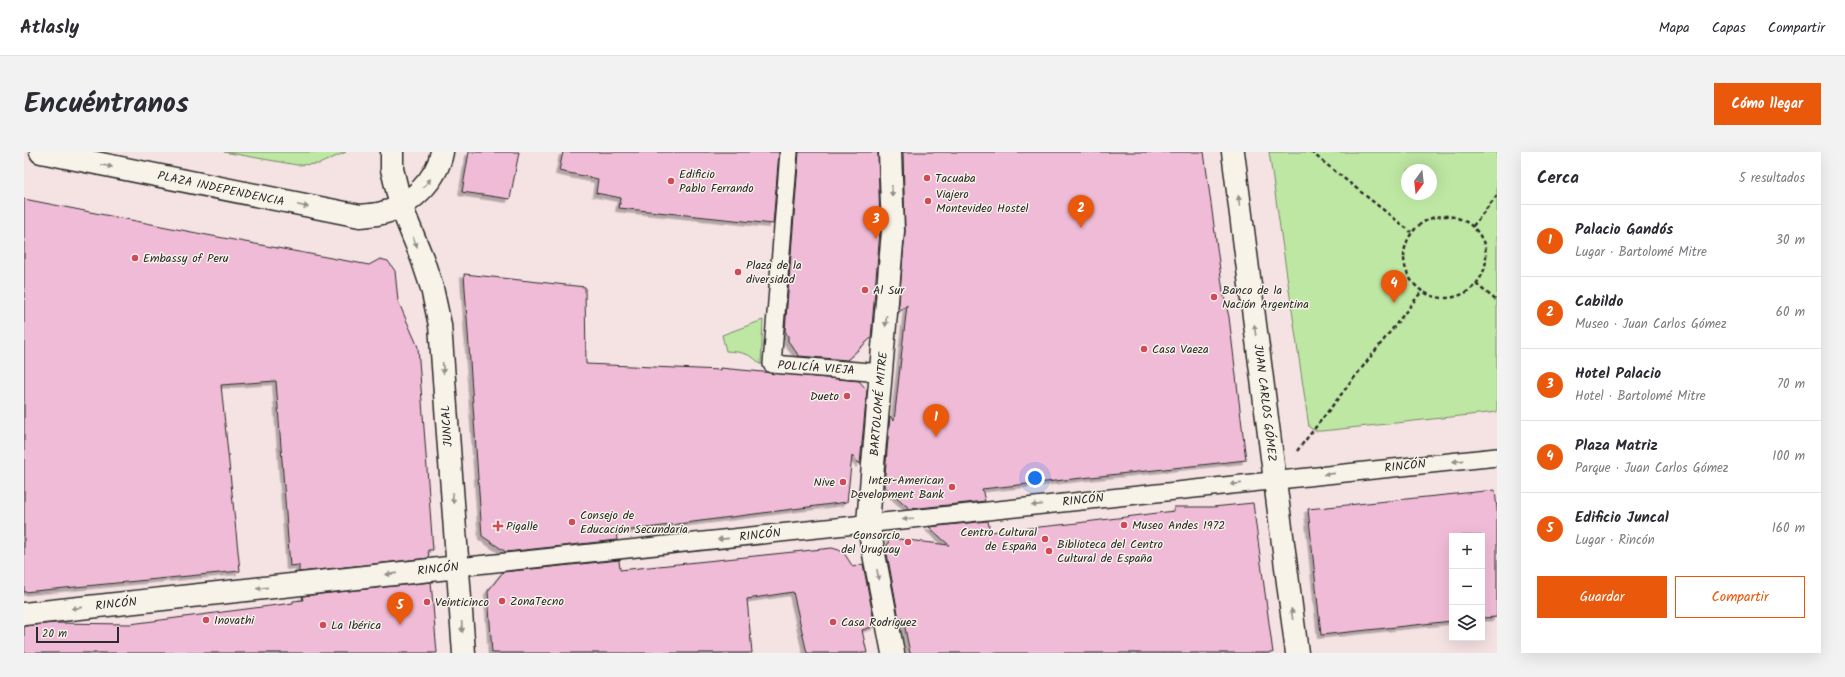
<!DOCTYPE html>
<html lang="es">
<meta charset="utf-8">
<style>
:root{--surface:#fff;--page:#f2f2f3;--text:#2b2b33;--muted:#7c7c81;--line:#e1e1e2;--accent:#ea580c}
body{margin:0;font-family:Kalam,sans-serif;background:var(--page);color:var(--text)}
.controls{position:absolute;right:12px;bottom:12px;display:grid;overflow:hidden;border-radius:0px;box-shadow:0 4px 16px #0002}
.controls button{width:36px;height:36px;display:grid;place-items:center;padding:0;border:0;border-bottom:1px solid var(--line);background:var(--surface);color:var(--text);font:20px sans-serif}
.compass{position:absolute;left:1377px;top:12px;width:36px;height:36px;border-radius:50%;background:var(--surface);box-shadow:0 4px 16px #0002;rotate:195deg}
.scale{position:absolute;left:12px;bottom:10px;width:83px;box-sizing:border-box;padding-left:4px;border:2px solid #2b2b2b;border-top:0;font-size:11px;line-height:14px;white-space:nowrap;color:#2b2b2b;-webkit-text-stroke:3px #f7f3e8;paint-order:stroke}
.you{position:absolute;left:1011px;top:326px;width:14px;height:14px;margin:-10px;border:3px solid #fff;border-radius:50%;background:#1a73e8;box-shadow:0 0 0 6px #1a73e833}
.badge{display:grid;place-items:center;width:26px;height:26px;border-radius:50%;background:var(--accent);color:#fff;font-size:13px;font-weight:700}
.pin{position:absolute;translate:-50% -33px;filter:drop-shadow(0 1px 2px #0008)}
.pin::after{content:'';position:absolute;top:21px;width:14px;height:12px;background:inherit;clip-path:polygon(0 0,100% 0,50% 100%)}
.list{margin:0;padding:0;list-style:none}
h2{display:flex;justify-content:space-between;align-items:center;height:52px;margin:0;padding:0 16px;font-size:17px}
h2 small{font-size:13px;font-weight:400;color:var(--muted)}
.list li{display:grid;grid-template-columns:26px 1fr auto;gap:12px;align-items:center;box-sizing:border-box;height:72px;padding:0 16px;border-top:1px solid var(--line)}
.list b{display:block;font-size:15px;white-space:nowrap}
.list p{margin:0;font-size:13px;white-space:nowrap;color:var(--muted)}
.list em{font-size:13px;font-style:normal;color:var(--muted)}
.actions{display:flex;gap:8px;padding:12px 16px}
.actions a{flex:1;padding:9px 0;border:1px solid var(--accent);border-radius:0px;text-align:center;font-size:14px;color:var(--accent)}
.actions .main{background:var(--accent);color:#fff}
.icon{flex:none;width:22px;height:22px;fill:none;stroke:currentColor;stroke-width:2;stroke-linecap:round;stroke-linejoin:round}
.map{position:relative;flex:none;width:1473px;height:501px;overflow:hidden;border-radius:0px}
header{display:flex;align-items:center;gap:24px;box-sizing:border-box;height:56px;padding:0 20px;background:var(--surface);border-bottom:1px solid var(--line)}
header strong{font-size:19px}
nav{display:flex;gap:22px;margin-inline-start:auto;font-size:14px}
.intro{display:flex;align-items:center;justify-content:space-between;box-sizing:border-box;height:96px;padding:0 24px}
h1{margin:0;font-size:28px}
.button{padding:10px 18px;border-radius:0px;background:var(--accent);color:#fff;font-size:14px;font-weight:700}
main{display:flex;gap:24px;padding:0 24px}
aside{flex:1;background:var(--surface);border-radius:0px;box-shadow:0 4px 16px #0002}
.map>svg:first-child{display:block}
.green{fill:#bee7a3;stroke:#748967;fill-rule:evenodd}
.building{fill:#f0bbd6;stroke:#2b2b2b;filter:url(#shadow)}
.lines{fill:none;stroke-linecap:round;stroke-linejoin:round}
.pedestrian-casing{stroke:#2b2b2b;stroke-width:20}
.minor-casing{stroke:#2b2b2b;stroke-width:25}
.tertiary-casing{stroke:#2b2b2b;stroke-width:25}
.path{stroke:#2b2b2b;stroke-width:2.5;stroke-dasharray:4 3;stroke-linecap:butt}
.pedestrian{stroke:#f7f3e8;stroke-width:17}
.minor{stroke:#f7f3e8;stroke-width:22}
.tertiary{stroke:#f7f3e8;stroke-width:22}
.oneway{fill:#918f8a}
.poi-dot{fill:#d1495b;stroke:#f7f3e8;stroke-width:1.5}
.labels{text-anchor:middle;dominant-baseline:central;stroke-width:3;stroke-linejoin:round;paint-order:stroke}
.poi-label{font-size:12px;fill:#2b2b2b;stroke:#f7f3e8;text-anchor:start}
.street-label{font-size:12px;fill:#2b2b2b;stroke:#f7f3e8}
</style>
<header>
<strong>Atlasly</strong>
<nav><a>Mapa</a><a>Capas</a><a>Compartir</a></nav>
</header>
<div class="intro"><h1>Encuéntranos</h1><a class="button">Cómo llegar</a></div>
<main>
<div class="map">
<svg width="1473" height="501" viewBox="0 0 1473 501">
<defs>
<filter id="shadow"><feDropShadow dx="-3.5" dy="3.5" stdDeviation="0" flood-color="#0004"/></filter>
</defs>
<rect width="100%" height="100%" fill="#f5e2e3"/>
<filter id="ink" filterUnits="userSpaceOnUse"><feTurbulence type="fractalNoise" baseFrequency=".025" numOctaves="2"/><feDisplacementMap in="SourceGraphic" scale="8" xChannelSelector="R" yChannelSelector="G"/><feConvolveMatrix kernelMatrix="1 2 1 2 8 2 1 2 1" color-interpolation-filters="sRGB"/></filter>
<g filter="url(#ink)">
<path class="green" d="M200,0H322L295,12L273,13Z
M1245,0H1473V260L1298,279H1291L1285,275ZM1383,18H1407V42H1383Z
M739,168L737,213C727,201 717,200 702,199L698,183Z"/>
<path class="building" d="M445,0H495L486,47L438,40Z
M539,0H755L749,72L595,56L597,46L572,41L574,27L535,19Z
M775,0H854L856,79L847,186L823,208L775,204L764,189V184L761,179Z
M879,0H1180L1199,140L1205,165L1222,308L958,337L961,349L886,357L860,334L866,264L870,269L883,153L874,161L881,80Z
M0,47L183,83L345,113L356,107L364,109L371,119L374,149L394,195L409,398H404L405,406L275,420V413L266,414L252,229L197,233L216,419L0,440Z
M440,122L561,135L562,212L696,218V216L835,229L843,238L836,312L828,304L823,350L592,380L593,388L482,400L458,384Z
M1471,338L1473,357V465L1458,466V384H1428V469L1297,483L1284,357Z
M1229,351L1249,501H886L879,466L875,467L862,396L866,386L925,393L905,375L964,369L966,380L1045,372L1150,359V355H1189Z
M808,396L815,398L820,401L829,415L839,412L851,474L838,478L843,501H783L769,440L723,447L728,501H468L464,439L479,420L595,408L596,418Z
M407,430L413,501H0V474L30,471L106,472L269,451V449L279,448L278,444Z"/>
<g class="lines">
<g class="pedestrian-casing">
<path id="pedestrian" d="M765,0L748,212L858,221
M434,415L1473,305"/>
</g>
<g class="minor-casing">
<path id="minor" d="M866,0L869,79L844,371L869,501
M1209,0L1273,501
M377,54L398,106L408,136L416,173L440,501
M0,462L434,415"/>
</g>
<g class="tertiary-casing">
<path id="tertiary" d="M17,0L336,64C343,63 351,63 358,61C385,55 413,28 418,0
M368,0V17L377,54"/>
</g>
<path class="path" d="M1287,0L1387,80
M1380 105a41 41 0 1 1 82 0a41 41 0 1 1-82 0Z
M1449,74L1473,43
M1452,132L1473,149
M1273,299L1398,139"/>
<use href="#pedestrian" class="pedestrian"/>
<use href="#minor" class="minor"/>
<use href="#tertiary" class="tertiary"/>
</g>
<defs><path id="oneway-solid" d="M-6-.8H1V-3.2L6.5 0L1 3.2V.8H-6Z"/></defs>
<g class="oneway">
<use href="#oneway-solid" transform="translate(83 14) rotate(12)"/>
<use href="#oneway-solid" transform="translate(403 31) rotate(-51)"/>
<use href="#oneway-solid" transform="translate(868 39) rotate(88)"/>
<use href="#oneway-solid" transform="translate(1215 49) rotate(-97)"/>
<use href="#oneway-solid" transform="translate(279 54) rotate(12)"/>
<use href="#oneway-solid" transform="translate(391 90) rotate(67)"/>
<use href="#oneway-solid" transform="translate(862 169) rotate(95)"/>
<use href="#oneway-solid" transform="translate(1231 178) rotate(-97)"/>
<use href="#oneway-solid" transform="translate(419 216) rotate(86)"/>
<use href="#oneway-solid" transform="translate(1434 309) rotate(174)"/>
<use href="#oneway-solid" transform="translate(1305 322) rotate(174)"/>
<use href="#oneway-solid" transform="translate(1212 332) rotate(174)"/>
<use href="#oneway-solid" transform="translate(429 346) rotate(86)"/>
<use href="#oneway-solid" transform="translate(1013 353) rotate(174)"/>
<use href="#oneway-solid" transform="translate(884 367) rotate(174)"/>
<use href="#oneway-solid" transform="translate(699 387) rotate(174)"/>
<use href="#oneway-solid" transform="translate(367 422) rotate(174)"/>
<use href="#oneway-solid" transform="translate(854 423) rotate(79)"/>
<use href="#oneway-solid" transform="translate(238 436) rotate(174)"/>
<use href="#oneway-solid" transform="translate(53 456) rotate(174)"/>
<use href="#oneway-solid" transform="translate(1268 462) rotate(-97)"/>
<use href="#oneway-solid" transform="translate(438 475) rotate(86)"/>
</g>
</g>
<g class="poi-dot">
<circle cx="903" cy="26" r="4"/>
<circle cx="647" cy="29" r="4"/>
<circle cx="904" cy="49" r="4"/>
<circle cx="111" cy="106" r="4"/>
<circle cx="714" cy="120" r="4"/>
<circle cx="841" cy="138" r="4"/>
<circle cx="1190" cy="145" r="4"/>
<circle cx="1120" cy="197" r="4"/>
<circle cx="823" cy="244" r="4"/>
<circle cx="819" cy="330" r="4"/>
<circle cx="928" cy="335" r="4"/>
<circle cx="548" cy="370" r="4"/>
<circle cx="1100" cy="373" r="4"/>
<path d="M472 368h4v4h4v4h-4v4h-4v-4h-4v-4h4z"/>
<circle cx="1021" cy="387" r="4"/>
<circle cx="884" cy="390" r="4"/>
<circle cx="1025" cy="399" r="4"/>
<circle cx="478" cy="449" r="4"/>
<circle cx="403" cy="450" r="4"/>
<circle cx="182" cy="468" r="4"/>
<circle cx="809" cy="470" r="4"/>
<circle cx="299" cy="473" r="4"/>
</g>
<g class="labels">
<g class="poi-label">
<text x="655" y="22">Edificio<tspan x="655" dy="14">Pablo Ferrando</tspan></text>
<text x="911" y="26">Tacuaba</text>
<text x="912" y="42">Viajero<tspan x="912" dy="14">Montevideo Hostel</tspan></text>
<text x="119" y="106">Embassy of Peru</text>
<text x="722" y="113">Plaza de la<tspan x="722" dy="14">diversidad</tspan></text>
<text x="849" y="138">Al Sur</text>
<text x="1198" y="138">Banco de la<tspan x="1198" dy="14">Nación Argentina</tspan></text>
<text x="1128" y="197">Casa Vaeza</text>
<text x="815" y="244" text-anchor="end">Dueto</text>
<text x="920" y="328" text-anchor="end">Inter-American<tspan x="920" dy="14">Development Bank</tspan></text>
<text x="811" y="330" text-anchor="end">Nive</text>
<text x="556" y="363">Consejo de<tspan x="556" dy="14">Educación Secundaria</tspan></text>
<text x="1108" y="373">Museo Andes 1972</text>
<text x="482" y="374">Pigalle</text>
<text x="1013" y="380" text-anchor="end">Centro Cultural<tspan x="1013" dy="14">de España</tspan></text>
<text x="876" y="383" text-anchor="end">Consorcio<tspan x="876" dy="14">del Uruguay</tspan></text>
<text x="1033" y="392">Biblioteca del Centro<tspan x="1033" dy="14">Cultural de España</tspan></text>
<text x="486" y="449">ZonaTecno</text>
<text x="411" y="450">Veinticinco</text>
<text x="190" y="468">Inovathi</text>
<text x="817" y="470">Casa Rodríguez</text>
<text x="307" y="473">La Ibérica</text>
</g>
<g class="street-label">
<text transform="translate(197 37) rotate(12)">PLAZA INDEPENDENCIA</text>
<text transform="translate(792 216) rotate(4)">POLICÍA VIEJA</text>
<text transform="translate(1241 251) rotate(83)">JUAN CARLOS GÓMEZ</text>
<text transform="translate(855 252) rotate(-85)">BARTOLOMÉ MITRE</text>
<text transform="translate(423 274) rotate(-94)">JUNCAL</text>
<text transform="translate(1381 314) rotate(-6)">RINCÓN</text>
<text transform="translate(1059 348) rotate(-6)">RINCÓN</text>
<text transform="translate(736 383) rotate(-6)">RINCÓN</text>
<text transform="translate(414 417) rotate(-6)">RINCÓN</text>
<text transform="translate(92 452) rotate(-6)">RINCÓN</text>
</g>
</g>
</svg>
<div class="controls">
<button>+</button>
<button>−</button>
<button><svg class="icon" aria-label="layers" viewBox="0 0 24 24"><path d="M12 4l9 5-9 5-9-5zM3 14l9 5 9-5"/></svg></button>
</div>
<svg class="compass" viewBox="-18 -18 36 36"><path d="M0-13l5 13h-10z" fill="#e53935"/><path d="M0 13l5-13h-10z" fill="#7c7c81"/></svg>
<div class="scale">20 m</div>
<div class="you"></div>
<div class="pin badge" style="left:912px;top:285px">1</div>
<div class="pin badge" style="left:1057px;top:76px">2</div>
<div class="pin badge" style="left:852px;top:87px">3</div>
<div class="pin badge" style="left:1370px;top:151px">4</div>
<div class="pin badge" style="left:376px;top:473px">5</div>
</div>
<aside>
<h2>Cerca<small>5 resultados</small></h2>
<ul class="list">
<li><span class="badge">1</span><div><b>Palacio Gandós</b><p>Lugar · Bartolomé Mitre</p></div><em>30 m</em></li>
<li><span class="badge">2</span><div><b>Cabildo</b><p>Museo · Juan Carlos Gómez</p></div><em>60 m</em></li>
<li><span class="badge">3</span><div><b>Hotel Palacio</b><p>Hotel · Bartolomé Mitre</p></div><em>70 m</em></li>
<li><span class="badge">4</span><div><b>Plaza Matriz</b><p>Parque · Juan Carlos Gómez</p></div><em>100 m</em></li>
<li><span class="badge">5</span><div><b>Edificio Juncal</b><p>Lugar · Rincón</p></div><em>160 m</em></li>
</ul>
<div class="actions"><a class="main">Guardar</a><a>Compartir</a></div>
</aside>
</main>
